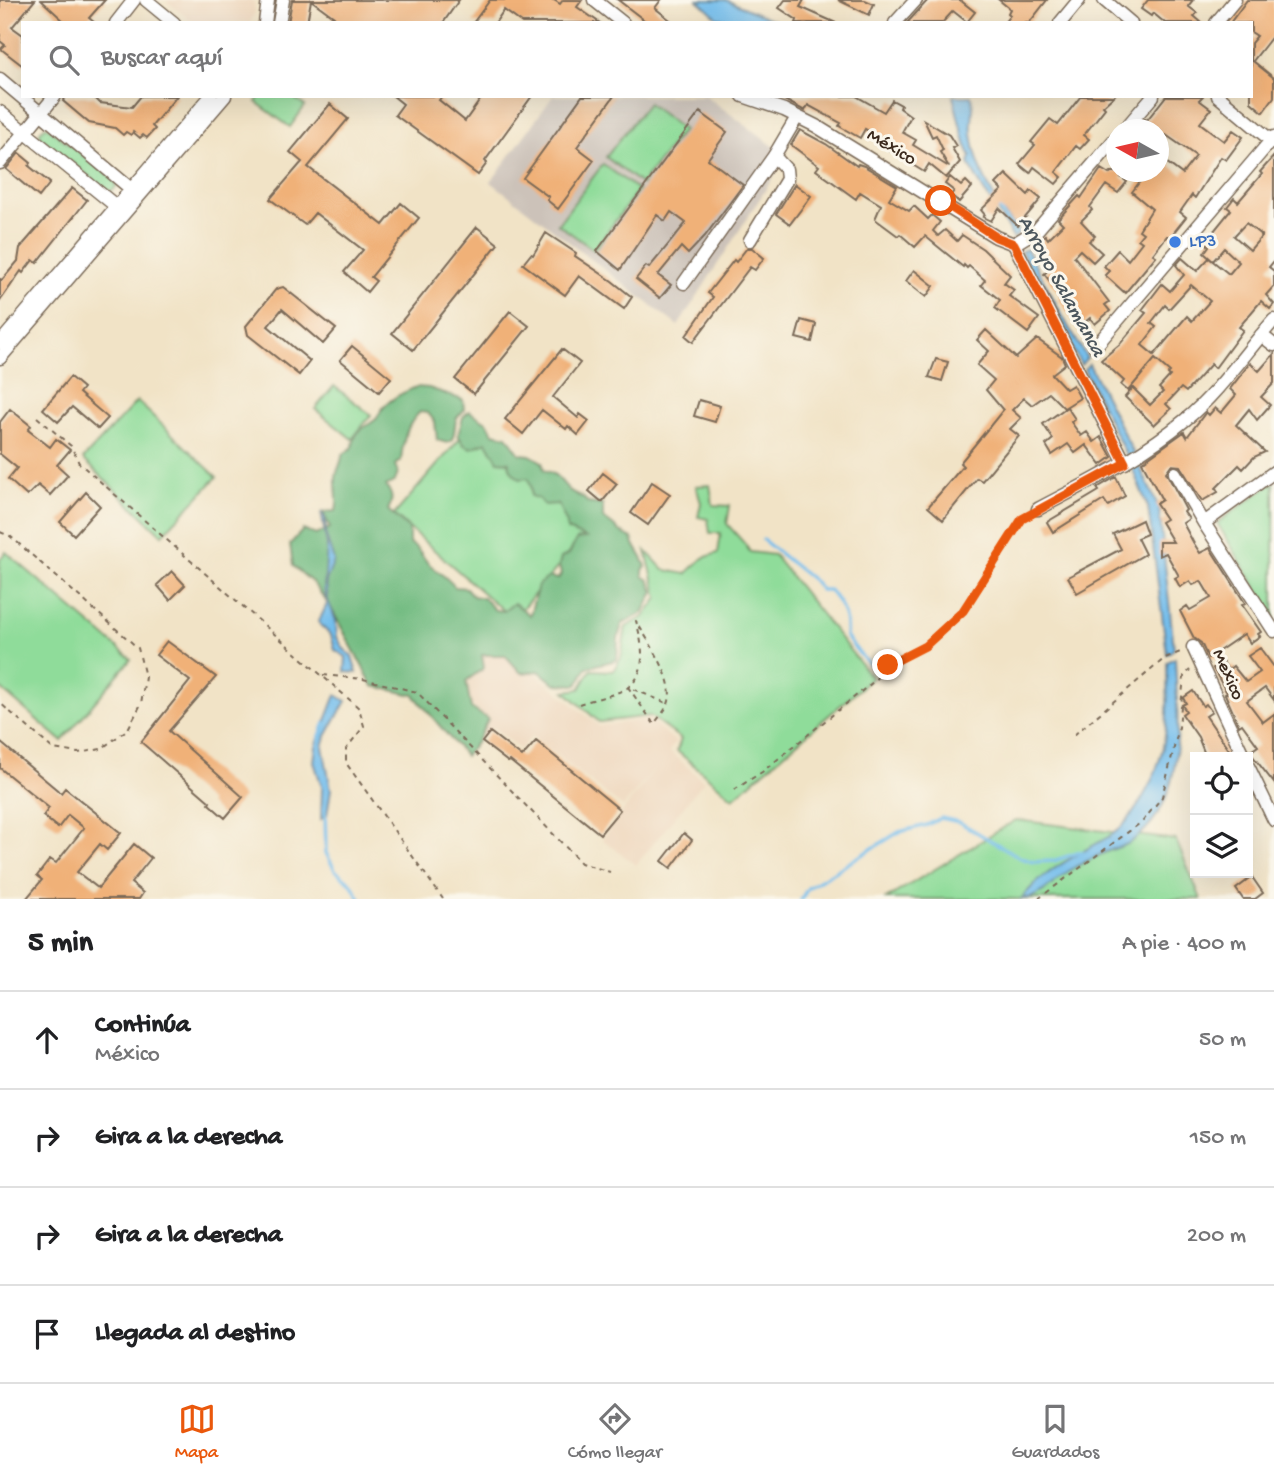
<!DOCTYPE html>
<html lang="es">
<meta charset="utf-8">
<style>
:root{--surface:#fff;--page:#f2f2f2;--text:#202124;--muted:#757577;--line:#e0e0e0;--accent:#ea580c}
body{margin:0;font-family:"Gochi Hand",sans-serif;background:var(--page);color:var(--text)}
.controls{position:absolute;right:21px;bottom:21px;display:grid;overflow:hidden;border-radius:0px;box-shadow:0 7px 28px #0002}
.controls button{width:63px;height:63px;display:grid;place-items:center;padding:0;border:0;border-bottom:2px solid var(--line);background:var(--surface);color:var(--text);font:35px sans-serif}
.compass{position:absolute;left:1106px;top:119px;width:63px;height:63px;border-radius:50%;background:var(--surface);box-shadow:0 7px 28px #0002;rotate:278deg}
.stop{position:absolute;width:21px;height:21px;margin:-16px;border:5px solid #ea580c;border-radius:50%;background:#fff}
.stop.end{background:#ea580c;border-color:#fff;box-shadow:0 2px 7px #0008}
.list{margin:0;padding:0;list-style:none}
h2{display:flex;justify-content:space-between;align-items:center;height:91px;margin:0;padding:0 28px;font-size:30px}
h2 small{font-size:23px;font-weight:400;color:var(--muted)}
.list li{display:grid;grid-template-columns:46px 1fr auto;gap:21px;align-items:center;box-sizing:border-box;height:98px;padding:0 28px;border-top:2px solid var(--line)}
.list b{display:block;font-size:26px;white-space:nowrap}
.list p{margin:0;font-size:23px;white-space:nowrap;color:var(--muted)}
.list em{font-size:23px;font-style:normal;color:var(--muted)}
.icon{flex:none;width:38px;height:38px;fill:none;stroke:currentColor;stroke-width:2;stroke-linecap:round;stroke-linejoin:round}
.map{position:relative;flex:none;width:1274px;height:899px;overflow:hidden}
.search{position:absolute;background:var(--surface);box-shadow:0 7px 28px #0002;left:21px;right:21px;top:21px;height:77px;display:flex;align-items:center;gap:18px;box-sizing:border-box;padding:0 24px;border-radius:0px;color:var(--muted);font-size:26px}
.sheet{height:483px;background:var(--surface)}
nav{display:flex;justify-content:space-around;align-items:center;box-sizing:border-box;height:98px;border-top:2px solid var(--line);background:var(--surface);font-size:19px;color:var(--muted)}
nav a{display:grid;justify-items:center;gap:4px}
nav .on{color:var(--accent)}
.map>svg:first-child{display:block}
.built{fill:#eed6bb}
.industrial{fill:#ccc2b9}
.green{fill:#8fdc9a;stroke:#65835c;stroke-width:2}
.forest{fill:#73bc82;stroke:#577350;stroke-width:2}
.water{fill:#73bdec;stroke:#577485;stroke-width:2}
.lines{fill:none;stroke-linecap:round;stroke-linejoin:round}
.stream{stroke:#73bdec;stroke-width:3.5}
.building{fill:#f0b178;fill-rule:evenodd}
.minor-casing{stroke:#7b6b59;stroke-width:15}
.path{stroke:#7b6b59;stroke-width:2;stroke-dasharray:5 5;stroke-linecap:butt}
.minor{stroke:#fff;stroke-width:12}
.route{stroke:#ea580c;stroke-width:9}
.shop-dot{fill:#3f7fe0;stroke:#fbf7ec;stroke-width:2.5}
.labels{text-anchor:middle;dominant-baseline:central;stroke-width:6;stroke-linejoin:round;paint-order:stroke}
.street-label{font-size:19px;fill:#3b2a1e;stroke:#fbf7ec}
.shop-label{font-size:19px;fill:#366cbe;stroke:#fbf7ec;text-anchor:start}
.water-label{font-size:21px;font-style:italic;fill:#4c565c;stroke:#fbf7ec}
</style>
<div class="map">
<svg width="1274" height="899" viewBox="0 0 1274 899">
<rect width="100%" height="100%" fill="#fbf7ec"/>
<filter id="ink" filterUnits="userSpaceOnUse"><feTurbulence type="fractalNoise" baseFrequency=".0143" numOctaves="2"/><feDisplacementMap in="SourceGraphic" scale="14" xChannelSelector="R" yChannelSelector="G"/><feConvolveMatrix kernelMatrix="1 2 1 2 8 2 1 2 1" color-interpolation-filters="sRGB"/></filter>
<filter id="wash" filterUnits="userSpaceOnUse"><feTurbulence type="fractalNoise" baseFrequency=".00686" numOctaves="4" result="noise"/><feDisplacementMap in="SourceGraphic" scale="28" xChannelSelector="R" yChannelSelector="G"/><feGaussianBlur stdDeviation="1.57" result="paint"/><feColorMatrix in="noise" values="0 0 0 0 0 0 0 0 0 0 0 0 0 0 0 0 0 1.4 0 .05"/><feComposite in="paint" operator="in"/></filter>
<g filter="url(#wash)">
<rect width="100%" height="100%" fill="#f1e3c6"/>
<path class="built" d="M165,0H254L255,12L250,23H194Z
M494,639L599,726L649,719L676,742L669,751L704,781L636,865L602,839L659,763L623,807L532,736L520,749L493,727L481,738L476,733L488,719L454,690Z"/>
<path class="industrial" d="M553,96H706L787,156L678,326L491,182Z"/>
<path class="green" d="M260,96H291L305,106L290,127L256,102Z
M648,103L683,130L641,184L606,157Z
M46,126L115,180L116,187L113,190L107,191L40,137V131Z
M603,164L638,190L594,250L558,224Z
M334,386L371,415L352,439L315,409Z
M137,401L217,477L162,535L83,459Z
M470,427L589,531L513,619L394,515Z
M1274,482V617L1217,523Z
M710,485L713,505L730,506L727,524L745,544L750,552L774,555L872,678L733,798L677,751L681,739L650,716L599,722L565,691L580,689L591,670L613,671L621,658L626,627L644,617L658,598L646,551L664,570L686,574L703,558L718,553L721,533H710L708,519L698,517L701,503L696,486Z
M6,552L131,659L62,741L0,688V559Z
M1016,820L1176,840L1201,899H886Z"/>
<path class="forest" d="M416,387L429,388L463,400L464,410L456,419L453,440L447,443L437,440L435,422L428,413L420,412C406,425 403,441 401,460L395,465L398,473L395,481L386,486C393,495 393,500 388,510L409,529V543C423,551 420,555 429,564C438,572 447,577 455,587L466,588L473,596L483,598L495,610L504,611L514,603L530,615L538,585L549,577L558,579L561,574L559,566L561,558L569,554L577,539L586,538L567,530V524L558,504L544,505L539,499L531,496V487L528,478L520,479C513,474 510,471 509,462L498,461L487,442L471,448L464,445L458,435L463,417L469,411L488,423L493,433L507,436L520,454L530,455L542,462L544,470C557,474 559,479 568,489C574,495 583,495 588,503L603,505V518C614,525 620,533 632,538C634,549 643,555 646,567L643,570V576L649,580L654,592L643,613L622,624L618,638L617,660L587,667L577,685L555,684L539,671L521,673L505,655H482L484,668L466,681L471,708L488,719L476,743L465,756L414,695L373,686L331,608L313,583L293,566L290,544L303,530L316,535L330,528L323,512L336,511C339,499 335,488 336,477C337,469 342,463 342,455L353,447C354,428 367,428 377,418C379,415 380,411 383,408C392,397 403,393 416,387Z"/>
<path class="water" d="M698,0H726L780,23H743L718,18Z
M953,96H971C976,110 970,120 972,134C977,173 996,203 1019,233L1013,238C999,212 981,190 969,163L971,156C964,147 957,110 953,96Z
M1027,249L1068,326L1087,358L1081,365L1021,251Z
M1089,364L1134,454L1128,459L1084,369Z
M1136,459L1159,508L1174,649L1167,654L1148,507L1130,463Z
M321,512L325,518L326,536L334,561L326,581L328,600L336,621L337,637L343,648L352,656L357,673L345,672L346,657L335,650L331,635L320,625L319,621L327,604L324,589L327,546Z
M1175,658C1177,718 1190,804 1129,843C1122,847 1112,849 1104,853C1095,857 1085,862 1075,867C1057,877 1042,899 1021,899C1044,870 1076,856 1108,837C1123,828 1131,817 1140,802C1170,755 1168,716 1167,662Z
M336,695L346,701L326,736L323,747L331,789L327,815L321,819L322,787L314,762L316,746Z"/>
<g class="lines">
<path class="stream" d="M763,540L816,583L821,590H829C842,604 848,618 846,637L863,658L878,671
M320,742V736L325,723
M325,813L326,853L335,870L351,883L360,899
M801,899L808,888L899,832L927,825L941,818L959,822L1021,858L1034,862L1053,861L1081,852"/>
</g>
<g id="blocks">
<path class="building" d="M0,0H35L12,27L23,35V66L1,49L5,45L0,41Z
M41,0H105L89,18L95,23H66Z
M292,0H459L443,23H330L334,17L311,0L307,23H288Z
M490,0H554L560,4L563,0H582L577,7L600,23H522L504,10L495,23H473Z
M618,0H661L655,8L674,23H648Z
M785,0H804L800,7L836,23H796L797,20L779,8Z
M838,0H865L874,4L869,15Z
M928,0H960L975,12L967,22L953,11L942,23H907Z
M999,0H1047L1029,23H1004L1010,15L1008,13L1010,9Z
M1148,0H1193L1188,6L1197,13L1194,16L1202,23H1165L1153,13L1151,16L1141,9Z
M1247,0H1274V34L1253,61L1274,78V97L1263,112L1251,102V43L1257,36L1251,32V23H1230Z
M67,96H93L100,103L132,107L141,96H177L152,126L155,129L147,138L143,135L140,138L133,132L131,135L126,132L123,135L115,128L89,123L63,101Z
M393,96H442L439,100L465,121L483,96H532L485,161L487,163L478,175L395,115L403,104Z
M582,96H614L577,147L594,160L558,209L547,200L549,197L523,178Z
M777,96H856L884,112L892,100L901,105L900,108L911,116L902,132L916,140L913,145L949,167L940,152L943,150L936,135L932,137L924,120L949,135L956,146L952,148L960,162L946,178L929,164L924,172L890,151L891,149L882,144L884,140L865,129L860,138L839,126L841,123L808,105L805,111Z
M1081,96H1114L1103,106L1105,108L1084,135L1089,139L1080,149L1076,146L1056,172L1062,177L1056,184L1034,167L1030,173L1019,164L1035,145L1031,142L1050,119L1058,125Z
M1166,96H1203L1199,100L1211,109L1200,123L1224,141L1233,130L1243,137L1226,160L1221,157L1195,198L1192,195L1180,212L1186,217L1170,237L1167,236L1153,254L1156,256L1125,293L1105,275L1109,271L1104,266L1118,250L1128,260L1142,242L1138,239L1143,233L1139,230L1152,209L1132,192L1147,172H1158V156L1182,174L1196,156L1166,135L1158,144V130H1136L1145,119L1147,120Z
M330,104L348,119L308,167L383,225L401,203L419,218L371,277L376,281L367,292L344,272L363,250L315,213L305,225L270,199L302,162L290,152Z
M700,112L727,132L708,159L743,185L705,236L688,254L681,247L658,275L671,285L660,298L636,279L646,266L649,268L686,223L671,212L665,221L657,215L620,270L597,251Z
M800,130L826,144L857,166L858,164L864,166L897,186L889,199L909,211L914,206L928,219L932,215L940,222L933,231L938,236L945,230L957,241L962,235L983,249L1010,275L1004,283L1014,290L1009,296L1039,318L1028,333L995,308L1000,300L981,285L985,280L969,266L967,268L964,265L963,267L925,236L915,247L900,234L898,236L875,219L881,205L860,192L856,199L816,170L819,166L791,145Z
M19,153L31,163L29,166L50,183L39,197L6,169Z
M1274,156V261L1269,267L1274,271V286L1266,295L1274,304L1270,309L1261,301L1239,327L1243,330L1215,368L1211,364L1186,392L1181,388L1166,404L1171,409L1154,425L1125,397L1133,388L1150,405L1163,392L1159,388L1170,376L1168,374L1170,372L1155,359L1128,391L1121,385L1124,381L1101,360L1120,344L1146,313L1142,310L1162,284L1170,291L1184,275L1176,265L1182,258L1197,271L1209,258L1229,274L1239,262L1224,248L1213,261L1204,253L1209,246L1205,242L1231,210L1227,207L1234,198L1238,202L1262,174L1260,172ZM1246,223L1262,236L1250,250L1234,236ZM1191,285L1210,301L1192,321L1187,316L1154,355L1142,345L1156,327L1151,323L1165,305L1169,309Z
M1101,169L1109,174L1111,172H1125L1121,177L1127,182L1118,193L1106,185L1090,207L1092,210L1081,221L1095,236L1089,241L1102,253L1093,262L1080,250L1074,256L1109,302L1105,305L1110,311L1095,324L1090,318L1078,328L1059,299L1062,295L1044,274L1054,265L1038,241L1045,235L1048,239L1063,224L1058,219L1079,196L1081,198Z
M1006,174L1028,195L1031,191L1041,199L1018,226L999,208L991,221L983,217L985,215L981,210L1002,190L996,184Z
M950,177L961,186L966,181L972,187L959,202L951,195L954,191L945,184Z
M795,184L811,196L790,224L776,214Z
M72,188L87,200L37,263L33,260L23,273L21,271L0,301V279L2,280L18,261L20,248Z
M477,227L498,244L413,350L392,333Z
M546,233L576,253L575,256L612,281L632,297L624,309L579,276L565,295L523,264L531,254L533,255Z
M747,248H752L764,258L755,270L750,267L693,342L686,336L713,297L708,293L734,260L736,262Z
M914,270L934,286L926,297L906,281Z
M283,287L336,329L323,344L282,309L268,326L310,361L299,375L248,335L246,326L276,289Z
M510,311L529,326L474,394L455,379Z
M801,320L816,324L812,342L796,338Z
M986,330L1016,358L1037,339L1062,357L1065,364L1052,374L1066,389L1073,385L1080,398L1064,408L1049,393L1032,405L1024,398L1012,410L1021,418L1010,429L1019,436L982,481L977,478L943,520L928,507L963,466L960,463L1003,410L986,390L994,380L977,365L989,351L977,340Z
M352,346L391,378L379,392L340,360Z
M562,349L580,363L553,397L578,418L580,414L589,421L578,435L568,426L566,429L542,410L523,434L505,419Z
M1274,354V383L1261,397L1270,405L1257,420L1249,409L1236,425L1265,452L1254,457L1243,469L1239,465L1216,488L1218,492L1202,501L1180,466L1171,465L1166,472L1186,510L1184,512L1189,519L1183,523L1193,542L1200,553L1210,548L1245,603L1242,605L1261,632L1258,634L1260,636L1250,643L1244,634L1216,653L1218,657L1208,658L1201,643L1194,638L1180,611L1187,606L1190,610L1211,598L1201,581L1193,585L1190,581L1180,587L1175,578L1179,576L1166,553L1159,556V542H1173L1161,522L1166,519L1156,504L1162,500L1142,462L1184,432L1187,437L1206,412L1209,415L1215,408L1221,413L1236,395L1230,389L1250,363L1259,371Z
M936,359L948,362L942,381L929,377Z
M70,377L83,388L79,393L108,418L98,429L72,407L58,422L43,409Z
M699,400L720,406L715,422L694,416Z
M1067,407L1075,419L1071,422L1081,436L1087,432L1094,442L1101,437L1112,457L1101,465L1086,445L1075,453L1068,444L1052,455L1046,445L1053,439L1043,424Z
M10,409L31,426L28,430L50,447L56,439L70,450L57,465L68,475L50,495L38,485L27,496L8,479L17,468L0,454V422Z
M603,473L617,484L602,502L589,491Z
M1116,477L1125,496L1108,506L1104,500L1053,532L1047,522L1099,491L1097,488Z
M652,482L670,494L648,525L631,513Z
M86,492L100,506L74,535L60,522Z
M1142,520L1147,534L1137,538L1145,554L1077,593L1068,577L1121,549L1113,534Z
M172,571L185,585L170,600L157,585Z
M167,641L216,677L169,731L243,797L225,818L209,804L210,802L141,742L190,681L156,655Z
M1260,648L1274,667V700L1265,688L1247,701L1263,722L1274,714V783L1252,755L1251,751L1258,746L1242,724L1239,726L1225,694L1227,693L1213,668L1223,662L1228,670L1233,666L1246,682L1260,672L1248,656Z
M1193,691L1203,706L1206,704L1212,712L1206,716L1234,757H1206L1198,737L1182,714L1186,711L1182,705L1186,703L1183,698Z
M490,732L522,757L536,741L620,810L600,834L510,761L508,762L482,742Z
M0,742L61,793L65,788L121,833L107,850L100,844L77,872L98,888L134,844L151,858L131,883L143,893L139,899H26L42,880L37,876L50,859L56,863L84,828L68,815L58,828L43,816L49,808L0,768Z
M684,833L692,840L671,868L662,861Z
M1252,877L1263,893L1255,899H1243L1236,889Z"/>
</g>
</g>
<g filter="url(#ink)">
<use href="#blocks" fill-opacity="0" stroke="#7b6b59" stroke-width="2"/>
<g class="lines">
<g class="minor-casing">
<path id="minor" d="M146,0L174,23
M594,0L623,23
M1104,0L1131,23
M116,23L134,0
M265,23L268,0
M279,23L283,0
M895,23L916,0
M1060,23L1079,0
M1216,23L1235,0
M0,79L137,194
M743,96L784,110L816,126L996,237L1014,244
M1218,96L1274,143
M0,112L122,211
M1124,130L1153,96
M0,163L55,96
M750,240L787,179L786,169L774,156
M1014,244L1125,463
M1014,244L1037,230L1116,138
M684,283L774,156L797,117
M1261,335L1274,345
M0,343L211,96
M1095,347L1274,137
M0,358L225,96
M1175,473L1204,523L1274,631
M1038,509C1089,482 1141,457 1185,420C1219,392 1245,353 1274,320
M1204,523L1274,472
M1193,647L1244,757
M1248,766L1274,820"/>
</g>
<path class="path" d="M37,417L71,446L79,463L359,708L364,726L346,749V763L443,899
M0,532L10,536L138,648L145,677L141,704L128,729L101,749L78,753L53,749L0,703
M323,675L363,679L417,692L581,863L610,872
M579,704C593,699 613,696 627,688C649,674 642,641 636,621C648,641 675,678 669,701C667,709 659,717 654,724L628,687L669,704
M1074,735L1165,658L1183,651
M734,790L762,772L873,682L888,665L925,646L963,611L1022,519L1028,516
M1038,899L1143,821L1162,797L1179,727L1184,676L1190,670"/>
<use href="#minor" class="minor"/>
</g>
</g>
<g class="lines" filter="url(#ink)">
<path class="route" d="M888,665L925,646L963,611L1022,519L1125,463L1014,244L996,237L941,201"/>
</g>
<circle class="shop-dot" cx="1175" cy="242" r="7"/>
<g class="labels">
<g class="street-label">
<text transform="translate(891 148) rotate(31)">México</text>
<text transform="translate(1227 675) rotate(66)">Mexico</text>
</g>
<g class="shop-label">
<text x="1189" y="242">LP3</text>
</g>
<g class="water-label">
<text transform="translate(1060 287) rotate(61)">Arroyo Salamanca</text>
</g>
</g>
</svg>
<div class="controls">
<button><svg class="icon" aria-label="locate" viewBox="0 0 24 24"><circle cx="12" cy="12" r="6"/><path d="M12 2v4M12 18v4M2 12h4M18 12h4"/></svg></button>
<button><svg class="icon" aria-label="layers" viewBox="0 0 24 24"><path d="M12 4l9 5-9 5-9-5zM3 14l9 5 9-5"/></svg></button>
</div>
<svg class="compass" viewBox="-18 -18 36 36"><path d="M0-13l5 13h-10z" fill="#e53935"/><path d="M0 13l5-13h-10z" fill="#757577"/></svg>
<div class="stop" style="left:941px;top:201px"></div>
<div class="stop end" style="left:888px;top:665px"></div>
<div class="search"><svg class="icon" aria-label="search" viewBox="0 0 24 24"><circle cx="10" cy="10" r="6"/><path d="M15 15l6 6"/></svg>Buscar aquí</div>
</div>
<section class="sheet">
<h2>5 min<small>A pie · 400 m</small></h2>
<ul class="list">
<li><svg class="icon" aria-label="ahead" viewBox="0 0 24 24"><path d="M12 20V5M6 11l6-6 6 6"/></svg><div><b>Continúa</b><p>México</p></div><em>50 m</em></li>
<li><svg class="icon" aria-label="right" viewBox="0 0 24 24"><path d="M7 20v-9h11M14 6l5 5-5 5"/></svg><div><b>Gira a la derecha</b></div><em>150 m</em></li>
<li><svg class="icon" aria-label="right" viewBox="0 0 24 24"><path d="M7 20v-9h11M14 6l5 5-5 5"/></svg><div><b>Gira a la derecha</b></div><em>200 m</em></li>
<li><svg class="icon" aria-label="arrive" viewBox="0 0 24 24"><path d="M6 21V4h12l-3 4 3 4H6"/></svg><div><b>Llegada al destino</b></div></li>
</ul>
</section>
<nav>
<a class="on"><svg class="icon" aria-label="map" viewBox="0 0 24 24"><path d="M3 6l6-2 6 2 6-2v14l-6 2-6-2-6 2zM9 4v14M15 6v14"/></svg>Mapa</a>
<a><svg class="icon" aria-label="directions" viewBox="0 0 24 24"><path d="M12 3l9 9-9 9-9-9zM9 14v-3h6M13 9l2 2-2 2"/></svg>Cómo llegar</a>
<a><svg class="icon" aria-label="saved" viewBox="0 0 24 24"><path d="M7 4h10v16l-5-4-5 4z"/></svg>Guardados</a>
</nav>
